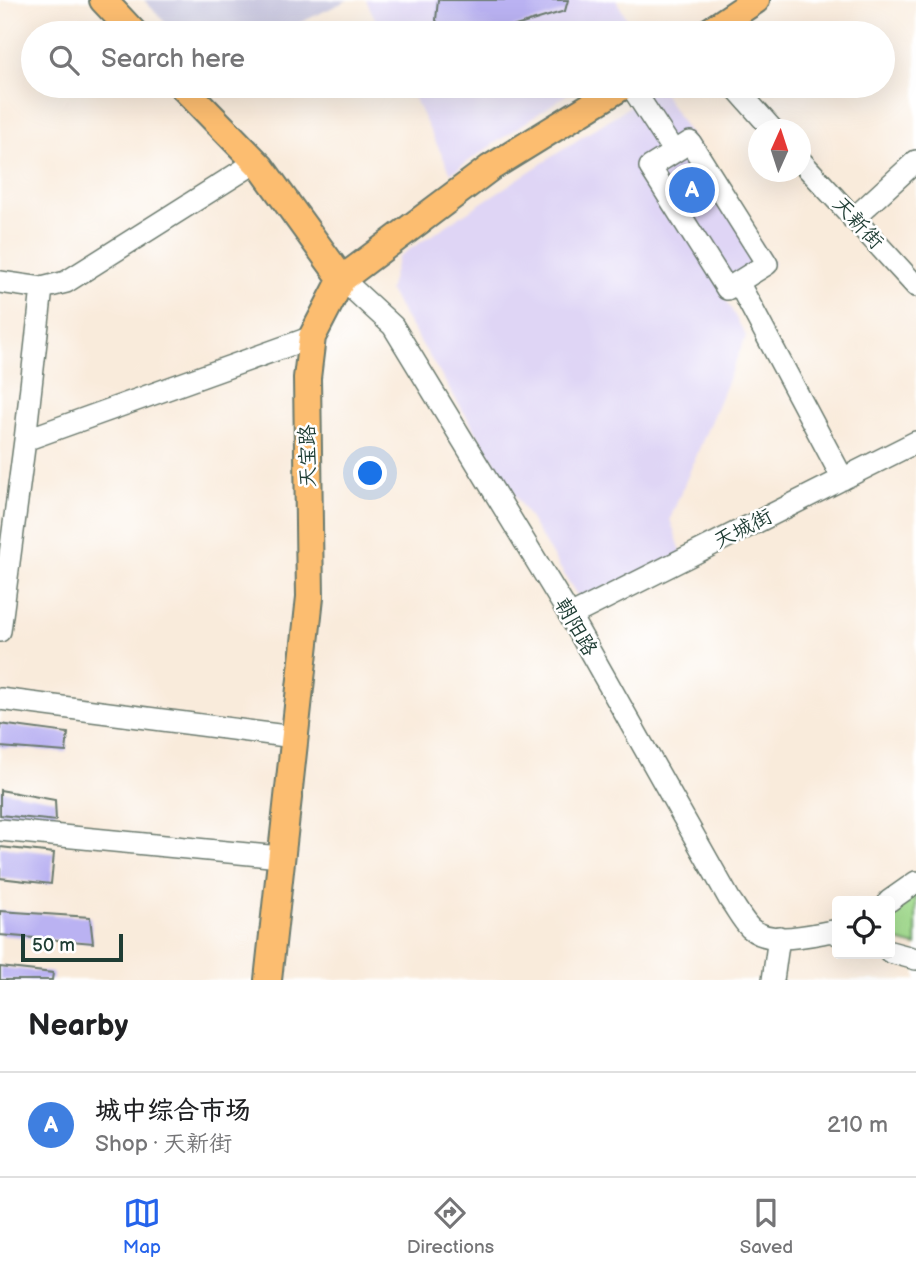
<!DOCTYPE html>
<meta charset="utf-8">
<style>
:root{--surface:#fff;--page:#f2f2f2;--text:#202124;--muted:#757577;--line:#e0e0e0;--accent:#2563eb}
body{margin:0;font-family:"Balsamiq Sans","LXGW WenKai TC",sans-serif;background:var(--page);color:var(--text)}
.controls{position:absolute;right:21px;bottom:21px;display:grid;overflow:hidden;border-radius:7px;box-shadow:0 7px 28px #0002}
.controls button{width:63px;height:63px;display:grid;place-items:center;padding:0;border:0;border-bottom:2px solid var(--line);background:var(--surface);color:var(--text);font:35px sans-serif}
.compass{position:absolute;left:748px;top:119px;width:63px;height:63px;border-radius:50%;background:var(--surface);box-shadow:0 7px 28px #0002;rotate:3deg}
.scale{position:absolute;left:21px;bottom:18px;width:102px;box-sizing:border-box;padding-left:7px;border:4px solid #1f3d34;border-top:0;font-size:19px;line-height:24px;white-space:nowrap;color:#1f3d34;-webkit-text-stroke:5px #fff;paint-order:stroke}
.you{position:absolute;left:371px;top:474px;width:24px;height:24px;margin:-18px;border:5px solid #fff;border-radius:50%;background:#1a73e8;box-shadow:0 0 0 10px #1a73e833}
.badge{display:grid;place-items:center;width:46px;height:46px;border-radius:50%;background:var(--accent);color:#fff;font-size:23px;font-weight:700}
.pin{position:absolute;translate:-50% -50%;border:4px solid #fff;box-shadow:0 2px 7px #0006}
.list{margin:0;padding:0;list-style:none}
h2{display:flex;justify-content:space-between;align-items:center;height:91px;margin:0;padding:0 28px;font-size:30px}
h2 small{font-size:23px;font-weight:400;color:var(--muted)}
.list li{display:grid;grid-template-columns:46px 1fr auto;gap:21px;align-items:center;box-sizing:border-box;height:105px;padding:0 28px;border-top:2px solid var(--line)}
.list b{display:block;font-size:26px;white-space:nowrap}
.list p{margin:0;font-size:23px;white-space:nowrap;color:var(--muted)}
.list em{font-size:23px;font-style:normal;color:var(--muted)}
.icon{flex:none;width:38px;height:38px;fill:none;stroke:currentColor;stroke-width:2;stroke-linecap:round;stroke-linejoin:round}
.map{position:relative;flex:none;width:916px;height:980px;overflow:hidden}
.search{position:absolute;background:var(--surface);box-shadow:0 7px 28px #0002;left:21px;right:21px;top:21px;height:77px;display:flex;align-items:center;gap:18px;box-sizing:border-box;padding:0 24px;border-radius:38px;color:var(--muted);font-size:26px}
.sheet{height:196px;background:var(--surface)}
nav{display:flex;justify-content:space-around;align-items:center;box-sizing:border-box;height:98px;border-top:2px solid var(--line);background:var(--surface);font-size:19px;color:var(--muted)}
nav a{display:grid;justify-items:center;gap:4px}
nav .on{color:var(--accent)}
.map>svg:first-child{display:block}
.built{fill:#dfd5f5}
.industrial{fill:#c3c1db}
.green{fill:#a3dc8f;stroke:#618c62;stroke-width:2}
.building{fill:#bab2f2}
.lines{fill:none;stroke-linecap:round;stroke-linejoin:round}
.minor-casing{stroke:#6b7a6e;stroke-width:24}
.major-casing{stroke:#6b7a6e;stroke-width:30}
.minor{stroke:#fff;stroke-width:21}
.major{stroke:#fcbd6f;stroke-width:26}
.labels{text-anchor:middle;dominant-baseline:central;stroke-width:5;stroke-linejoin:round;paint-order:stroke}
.street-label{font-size:21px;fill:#1f3d34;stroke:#fff}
</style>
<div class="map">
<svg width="916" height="980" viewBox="0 0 916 980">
<rect width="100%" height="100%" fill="#fff"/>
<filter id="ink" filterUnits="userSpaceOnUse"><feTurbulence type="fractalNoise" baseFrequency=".0143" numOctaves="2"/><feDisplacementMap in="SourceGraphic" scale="14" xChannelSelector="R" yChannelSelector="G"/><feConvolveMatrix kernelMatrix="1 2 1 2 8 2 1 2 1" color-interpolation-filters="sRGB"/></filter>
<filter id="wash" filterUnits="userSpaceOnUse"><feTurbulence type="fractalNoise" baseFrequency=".00686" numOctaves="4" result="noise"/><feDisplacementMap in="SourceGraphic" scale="28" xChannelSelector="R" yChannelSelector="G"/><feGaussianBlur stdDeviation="1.57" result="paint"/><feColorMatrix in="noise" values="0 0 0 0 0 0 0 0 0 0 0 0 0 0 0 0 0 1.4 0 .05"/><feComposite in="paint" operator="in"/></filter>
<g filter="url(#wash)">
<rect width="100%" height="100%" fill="#f9ebdb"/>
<path class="built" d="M366,0H616L635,33H382Z
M408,86H579L451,173Z
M659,87L774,264L724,296L746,336L670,519L682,554L580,600L389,291L398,257Z"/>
<path class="industrial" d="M144,0H348L278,33H217L211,26L195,33H175Z"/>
<path class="green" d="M916,889V946L890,939V905Z"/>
<g id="blocks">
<path class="building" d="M438,0H568L565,11L492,33H442L436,20Z
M0,724L68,733L66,752L0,747Z
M0,790L55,800L56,821L0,815Z
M0,847L54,853L51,884L0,878Z
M0,911L90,917L93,943L0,935Z
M0,967L53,973L52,980H0Z"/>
</g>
</g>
<g filter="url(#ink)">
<use href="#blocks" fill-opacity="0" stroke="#6b7a6e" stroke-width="2"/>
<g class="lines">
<g class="minor-casing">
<path id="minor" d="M631,86L674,152
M734,86L773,130
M690,142L767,264L727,289L650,167Z
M800,160L916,286
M853,219L916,161
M342,279L393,326L570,616L730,900C736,908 742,920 750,928C770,946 809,935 833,931L837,934
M0,282L42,288L66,282L256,162
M738,282L843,479
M25,440L312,337
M570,616L916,442
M0,631L25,440L42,288
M0,699L294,737
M0,830L280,857
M889,901L916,882
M890,952L916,959
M773,980L779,937"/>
</g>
<g class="major-casing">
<path id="major" d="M103,0L134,33
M707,33L756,0
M182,86L261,167L342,279
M268,980L310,597L307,378L312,337L342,279L490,168L623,86"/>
</g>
<use href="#minor" class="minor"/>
<use href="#major" class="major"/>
</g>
</g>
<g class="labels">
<g class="street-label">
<text transform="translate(858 223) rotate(47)">天新街</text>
<text transform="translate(308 456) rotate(-91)">天宝路</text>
<text transform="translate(743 529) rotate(-27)">天城街</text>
<text transform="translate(576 627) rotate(60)">朝阳路</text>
</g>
</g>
</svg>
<div class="controls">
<button><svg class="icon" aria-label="locate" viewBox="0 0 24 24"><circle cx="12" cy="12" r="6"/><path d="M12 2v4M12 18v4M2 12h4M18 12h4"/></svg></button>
</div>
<svg class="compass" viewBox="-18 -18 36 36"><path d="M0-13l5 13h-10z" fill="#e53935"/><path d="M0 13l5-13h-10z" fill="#757577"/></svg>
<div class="scale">50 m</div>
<div class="you"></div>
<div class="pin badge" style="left:692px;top:190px;background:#3f7fe0">A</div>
<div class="search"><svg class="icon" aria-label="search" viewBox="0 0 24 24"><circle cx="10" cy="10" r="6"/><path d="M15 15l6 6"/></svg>Search here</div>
</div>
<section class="sheet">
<h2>Nearby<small></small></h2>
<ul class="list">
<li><span class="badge" style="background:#3f7fe0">A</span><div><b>城中综合市场</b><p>Shop · 天新街</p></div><em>210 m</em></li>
</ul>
</section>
<nav>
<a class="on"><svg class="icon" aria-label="map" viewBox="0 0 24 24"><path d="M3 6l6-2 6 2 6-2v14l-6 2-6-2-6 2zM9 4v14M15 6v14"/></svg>Map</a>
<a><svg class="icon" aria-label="directions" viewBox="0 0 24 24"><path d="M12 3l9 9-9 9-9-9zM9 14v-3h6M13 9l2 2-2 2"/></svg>Directions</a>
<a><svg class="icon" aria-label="saved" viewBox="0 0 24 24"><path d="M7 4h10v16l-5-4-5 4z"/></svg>Saved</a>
</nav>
